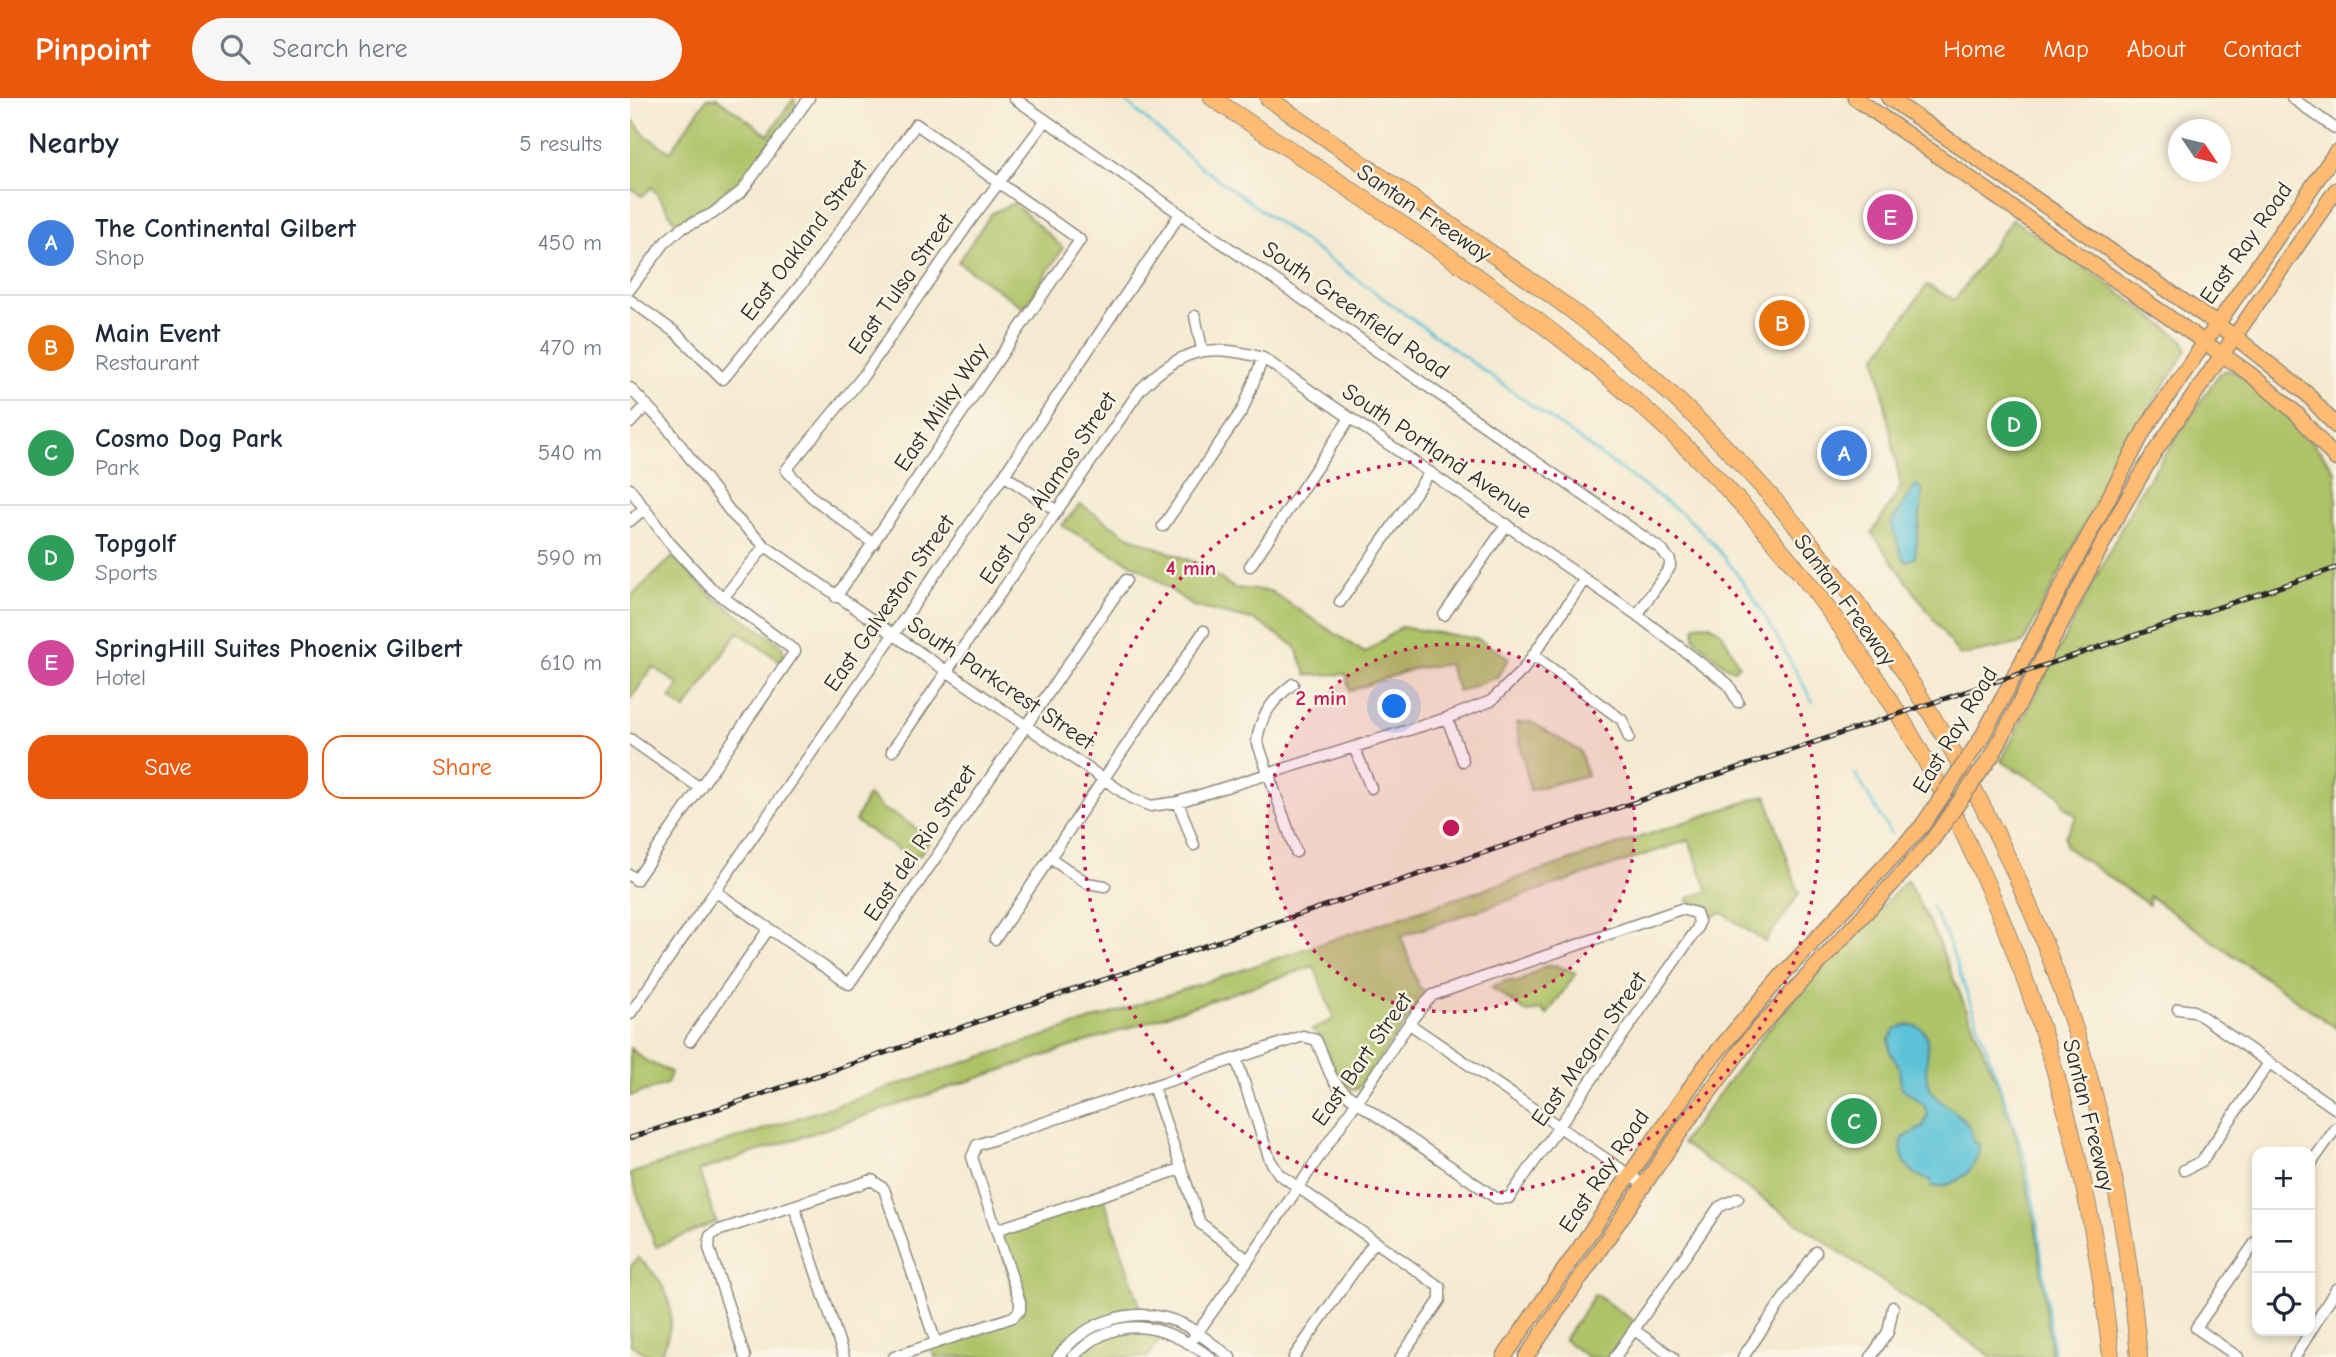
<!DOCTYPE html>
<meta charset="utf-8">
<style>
:root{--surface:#fff;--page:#f6f6f7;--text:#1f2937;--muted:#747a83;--line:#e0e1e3;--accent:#ea580c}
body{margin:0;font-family:"Comic Neue",sans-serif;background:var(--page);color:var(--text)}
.controls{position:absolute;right:21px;bottom:21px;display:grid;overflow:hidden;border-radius:14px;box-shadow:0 4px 10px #0003}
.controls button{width:63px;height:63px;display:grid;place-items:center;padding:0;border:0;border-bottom:2px solid var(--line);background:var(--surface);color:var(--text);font:35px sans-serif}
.compass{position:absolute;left:1538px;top:21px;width:63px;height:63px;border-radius:50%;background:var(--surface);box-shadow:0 4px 10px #0003;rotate:125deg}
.you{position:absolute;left:765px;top:609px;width:24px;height:24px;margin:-18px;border:5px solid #fff;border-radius:50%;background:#1a73e8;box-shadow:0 0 0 10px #1a73e833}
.badge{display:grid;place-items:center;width:46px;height:46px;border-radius:50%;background:var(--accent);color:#fff;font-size:23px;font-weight:700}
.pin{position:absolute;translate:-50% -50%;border:4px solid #fff;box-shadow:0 2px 7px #0006}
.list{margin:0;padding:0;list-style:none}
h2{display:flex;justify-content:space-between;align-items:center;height:91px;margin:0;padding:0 28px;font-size:30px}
h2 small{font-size:23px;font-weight:400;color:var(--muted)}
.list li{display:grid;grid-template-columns:46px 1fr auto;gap:21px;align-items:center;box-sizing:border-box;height:105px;padding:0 28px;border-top:2px solid var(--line)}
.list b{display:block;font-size:26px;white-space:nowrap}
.list p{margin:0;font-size:23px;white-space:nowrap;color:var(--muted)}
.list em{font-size:23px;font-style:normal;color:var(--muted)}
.actions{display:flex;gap:14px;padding:21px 28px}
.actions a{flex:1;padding:16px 0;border:2px solid var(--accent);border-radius:21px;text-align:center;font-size:24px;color:var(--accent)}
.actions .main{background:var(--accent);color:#fff}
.icon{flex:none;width:38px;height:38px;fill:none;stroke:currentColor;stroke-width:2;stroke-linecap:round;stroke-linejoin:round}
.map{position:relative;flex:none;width:1706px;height:1259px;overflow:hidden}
header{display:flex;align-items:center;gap:42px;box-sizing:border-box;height:98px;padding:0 35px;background:var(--accent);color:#fff}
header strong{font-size:33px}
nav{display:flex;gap:38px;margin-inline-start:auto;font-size:24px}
.search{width:490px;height:63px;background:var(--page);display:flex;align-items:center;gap:18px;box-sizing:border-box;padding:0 24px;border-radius:38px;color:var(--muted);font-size:26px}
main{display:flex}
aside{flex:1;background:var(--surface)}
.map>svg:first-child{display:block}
.green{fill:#aec267;stroke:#6c7649;stroke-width:2}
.water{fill:#5bc2d8;stroke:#437682;stroke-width:2}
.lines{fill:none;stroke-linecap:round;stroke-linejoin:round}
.stream{stroke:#5bc2d8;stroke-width:2.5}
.minor-casing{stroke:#908a7e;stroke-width:13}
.major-casing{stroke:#908a7e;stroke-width:17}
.highway-casing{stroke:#908a7e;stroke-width:18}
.minor{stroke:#fff;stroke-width:10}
.major{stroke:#ffbb71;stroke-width:14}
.highway{stroke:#ffbb71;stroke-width:16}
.rail-casing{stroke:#2b2b2b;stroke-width:5}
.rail{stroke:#fcf5e5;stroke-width:2.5;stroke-dasharray:8;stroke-linecap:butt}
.major-bridge-casing{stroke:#908a7e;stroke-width:17;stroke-linecap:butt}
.major-bridge{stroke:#ffbb71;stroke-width:14}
.ring{fill:none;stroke:#c2185b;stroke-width:3.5;stroke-dasharray:3.5 7}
.labels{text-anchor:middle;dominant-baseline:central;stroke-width:5;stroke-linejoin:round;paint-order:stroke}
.street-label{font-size:23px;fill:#2b2b2b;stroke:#fcf5e5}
.centre{fill:#c2185b;stroke:#fcf5e5;stroke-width:3.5}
.ring-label{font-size:21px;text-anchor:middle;font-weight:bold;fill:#c2185b;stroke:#fcf5e5;stroke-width:5;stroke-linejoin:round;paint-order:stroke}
</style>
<header>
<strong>Pinpoint</strong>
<div class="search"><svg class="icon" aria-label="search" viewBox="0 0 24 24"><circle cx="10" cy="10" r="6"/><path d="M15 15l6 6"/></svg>Search here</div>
<nav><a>Home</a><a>Map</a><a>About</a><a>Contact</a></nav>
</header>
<main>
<aside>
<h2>Nearby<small>5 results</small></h2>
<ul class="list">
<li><span class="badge" style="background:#3f7fe0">A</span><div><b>The Continental Gilbert</b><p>Shop</p></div><em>450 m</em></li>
<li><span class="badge" style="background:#e8710a">B</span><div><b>Main Event</b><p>Restaurant</p></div><em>470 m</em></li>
<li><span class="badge" style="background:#2e9e5b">C</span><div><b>Cosmo Dog Park</b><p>Park</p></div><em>540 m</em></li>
<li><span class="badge" style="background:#2e9e5b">D</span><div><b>Topgolf</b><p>Sports</p></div><em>590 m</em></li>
<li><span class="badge" style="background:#d1479c">E</span><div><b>SpringHill Suites Phoenix Gilbert</b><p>Hotel</p></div><em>610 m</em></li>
</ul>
<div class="actions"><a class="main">Save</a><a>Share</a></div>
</aside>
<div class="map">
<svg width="1706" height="1259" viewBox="0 0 1706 1259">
<rect width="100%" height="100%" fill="#fcf5e5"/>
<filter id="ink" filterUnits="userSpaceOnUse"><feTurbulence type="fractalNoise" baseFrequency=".0143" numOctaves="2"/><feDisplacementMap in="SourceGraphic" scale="14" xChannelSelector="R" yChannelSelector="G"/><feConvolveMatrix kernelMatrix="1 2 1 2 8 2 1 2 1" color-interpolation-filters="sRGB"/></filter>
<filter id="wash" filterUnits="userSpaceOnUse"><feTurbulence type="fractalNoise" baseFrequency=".00686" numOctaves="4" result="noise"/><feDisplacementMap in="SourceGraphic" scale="28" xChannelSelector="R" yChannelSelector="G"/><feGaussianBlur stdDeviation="1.57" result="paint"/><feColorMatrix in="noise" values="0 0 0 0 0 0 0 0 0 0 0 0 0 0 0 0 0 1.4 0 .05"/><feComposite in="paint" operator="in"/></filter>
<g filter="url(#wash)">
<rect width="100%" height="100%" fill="#f5ead1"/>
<path class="green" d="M77,0H87L138,37L164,0L166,9C126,67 113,95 48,128L22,89L12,98L0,90V18L15,37L40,54Z
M384,105L433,150L394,210L328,164L362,115Z
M1382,121L1473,182L1553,242L1557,252L1501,339L1393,545L1330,558L1242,435L1271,389L1246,259L1297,187L1325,202Z
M1596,272C1622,273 1690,351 1706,374V930L1519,798V807L1436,749L1435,738L1447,718L1436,710L1428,696L1371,663L1511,392L1589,276Z
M450,406L498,438L571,467L604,490L640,493L735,555L771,529L848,541L879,560L867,579L829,594L818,566L782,571L720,593L716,576L677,577L665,548L626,523L563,508L513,472L432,428Z
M43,459L86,501L152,547L154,557L150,563L108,534L55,612L40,600L49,587L23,569L0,602V499Z
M1079,526L1092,535L1109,567L1104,572L1096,569L1064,540L1065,527Z
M901,624L950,653L957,677L900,692L886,625Z
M238,697L251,710L271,720L301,741L289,758H278L225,723Z
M1136,697L1169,796L1135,844L1093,815L1077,820L1069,806L1058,804V800L1078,793L1059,742L771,838L788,888L797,895L727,991C695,990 705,943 682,932L704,921L684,868L69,1073L86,1124L26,1149L0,1076Z
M1277,782L1304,834L1371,994L1389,1048L1407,1136L1422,1259H1362L1052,1045L1134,936L1180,883Z
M925,867L946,875L917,917L912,912L896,914L861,889L878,882L889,884L913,869Z
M0,950L16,963L41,974L37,986L0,998Z
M473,1097L515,1224L539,1228L518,1259H305L301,1247L389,1214L366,1132Z
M8,1160C42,1187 50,1221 29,1259H21L0,1246V1169Z
M965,1196L1008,1226L985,1259H958L934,1242Z"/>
<path class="water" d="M1286,387L1292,390V399L1285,459L1277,464L1272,459L1261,425Z
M1275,927C1313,925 1290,966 1298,986C1308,1012 1342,1013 1343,1044L1349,1045C1349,1072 1327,1089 1301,1089V1082C1282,1080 1266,1059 1273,1040L1293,1029L1298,1016L1294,1007L1271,989L1269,969L1260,954L1259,941L1266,931Z"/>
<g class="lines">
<path class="stream" d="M492,0L564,64L1054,417C1113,469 1145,536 1183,604
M1225,675L1261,736
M1301,807L1318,842L1394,1056L1407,1122L1424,1259"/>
</g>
</g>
<g filter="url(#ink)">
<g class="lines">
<g class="minor-casing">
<path id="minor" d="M384,0L1031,451L1040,462V469L1007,517
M1662,0L1706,31
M0,191L37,142L52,130L82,116L112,93L179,0
M0,202L46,235L93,281L174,183L286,26L450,142L206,499
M565,218L572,251
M0,290L36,328L102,416L135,448L501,700L521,708L548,704L817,620L861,603L893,572L955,481
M0,325L17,307
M374,377L427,413
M0,391L39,444L81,490L165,553L6,782L0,777
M0,423L15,410
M533,428L613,311L633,260
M244,446L182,399L156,372L234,277L343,119L416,22
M620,468L720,320
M93,500L135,448
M710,504L800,374
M814,517L877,426
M903,557L992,622L999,640
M663,586C643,601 630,618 627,643L666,754
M817,620L833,663
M0,641L70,690
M724,649L741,690
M262,653L510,292C550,251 579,244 633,260L1007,517L1098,586L1108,604
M548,704L564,747
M420,760L457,785L475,788
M85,793L219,886L496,482
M365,841L574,533
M1548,911L1564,913L1706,1011
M0,916L374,377L550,116
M781,927L1014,1087
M60,943L138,832
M606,960L640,1062L649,1076L810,1189V1202L771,1259
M523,988L570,1125L618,1162
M1680,1067L1706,1030
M1554,1072L1572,1063L1639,965
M164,1108L214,1259
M366,1132L551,1071
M1004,1232L1043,1259
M115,1259L79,1150L80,1138L87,1133L242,1082L254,1091L306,1245
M264,1259L383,1219L390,1212V1204L342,1059L347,1047L673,938L686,942C702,975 695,981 727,1004L866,1100H879L1067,831L1069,823L1066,815L1051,811L803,897C775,925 751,970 728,1002C672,1083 618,1165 560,1245
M428,1259C455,1223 502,1208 545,1223C565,1230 583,1247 600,1259
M443,1259C487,1213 534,1226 580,1259
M664,1259L745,1143
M985,1259L1089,1109L1108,1100
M1113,1259L1186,1154
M1241,1259L1258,1234L1263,1209
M1608,1259L1566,1230L1627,1142
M1665,1259L1706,1191"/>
</g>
<g class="major-casing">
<path id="major" d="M1225,0L1620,276L1666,315L1706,361
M1259,0L1604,238L1677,296L1706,328
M1352,639L1515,331L1706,54
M1363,656L1485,422L1524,355L1706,92
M874,1259L1075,968L1153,876L1292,728
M896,1259L1060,1020L1120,940L1300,745"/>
</g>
<g class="highway-casing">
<path id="highway" d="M582,0C745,109 916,213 1058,351C1305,591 1445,920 1481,1259
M638,0C702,44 765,88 829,133C879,168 931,202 978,241C1233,452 1416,752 1483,1076C1496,1137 1503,1198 1509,1259"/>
</g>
<use href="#minor" class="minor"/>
<use href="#major" class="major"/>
<use href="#highway" class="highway"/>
<g class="rail-casing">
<path id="rail" d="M0,1040L1706,470"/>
</g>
<use href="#rail" class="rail"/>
<g class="major-bridge-casing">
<path id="major-bridge" d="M1292,728L1352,639
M1300,745L1363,656"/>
</g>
<use href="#major-bridge" class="major-bridge"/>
</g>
</g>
<circle cx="821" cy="730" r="184" fill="#c2185b" fill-opacity=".12"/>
<g class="ring">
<circle cx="821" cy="730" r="184"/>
<circle cx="821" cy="730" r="368"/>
</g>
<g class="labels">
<g class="street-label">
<text transform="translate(794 115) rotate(34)">Santan Freeway</text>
<text transform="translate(174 142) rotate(-53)">East Oakland Street</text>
<text transform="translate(1616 145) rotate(-55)">East Ray Road</text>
<text transform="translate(271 186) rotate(-55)">East Tulsa Street</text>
<text transform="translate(726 212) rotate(35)">South Greenfield Road</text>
<text transform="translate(311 309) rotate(-56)">East Milky Way</text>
<text transform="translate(807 353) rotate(34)">South Portland Avenue</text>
<text transform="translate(418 390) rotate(-56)">East Los Alamos Street</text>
<text transform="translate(1215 502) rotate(54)">Santan Freeway</text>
<text transform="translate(259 505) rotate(-55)">East Galveston Street</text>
<text transform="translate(371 585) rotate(34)">South Parkcrest Street</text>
<text transform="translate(1325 632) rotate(-59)">East Ray Road</text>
<text transform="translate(290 745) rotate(-56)">East del Rio Street</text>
<text transform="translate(959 951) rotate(-55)">East Megan Street</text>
<text transform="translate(732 961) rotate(-55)">East Bart Street</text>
<text transform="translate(1459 1017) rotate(76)">Santan Freeway</text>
<text transform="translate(974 1073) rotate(-56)">East Ray Road</text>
</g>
</g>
<circle cx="821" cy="730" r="10" class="centre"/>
<g class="ring-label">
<text x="561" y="477">4 min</text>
<text x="691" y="607">2 min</text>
</g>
</svg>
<div class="controls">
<button>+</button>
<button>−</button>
<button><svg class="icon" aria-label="locate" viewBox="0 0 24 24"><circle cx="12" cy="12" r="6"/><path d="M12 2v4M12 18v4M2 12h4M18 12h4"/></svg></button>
</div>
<svg class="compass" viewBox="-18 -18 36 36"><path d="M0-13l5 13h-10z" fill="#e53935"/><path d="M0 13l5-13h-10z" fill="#747a83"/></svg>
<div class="you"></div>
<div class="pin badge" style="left:1214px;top:355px;background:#3f7fe0">A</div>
<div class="pin badge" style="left:1152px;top:225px;background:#e8710a">B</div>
<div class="pin badge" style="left:1224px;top:1023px;background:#2e9e5b">C</div>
<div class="pin badge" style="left:1384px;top:326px;background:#2e9e5b">D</div>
<div class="pin badge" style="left:1260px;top:119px;background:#d1479c">E</div>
</div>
</main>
